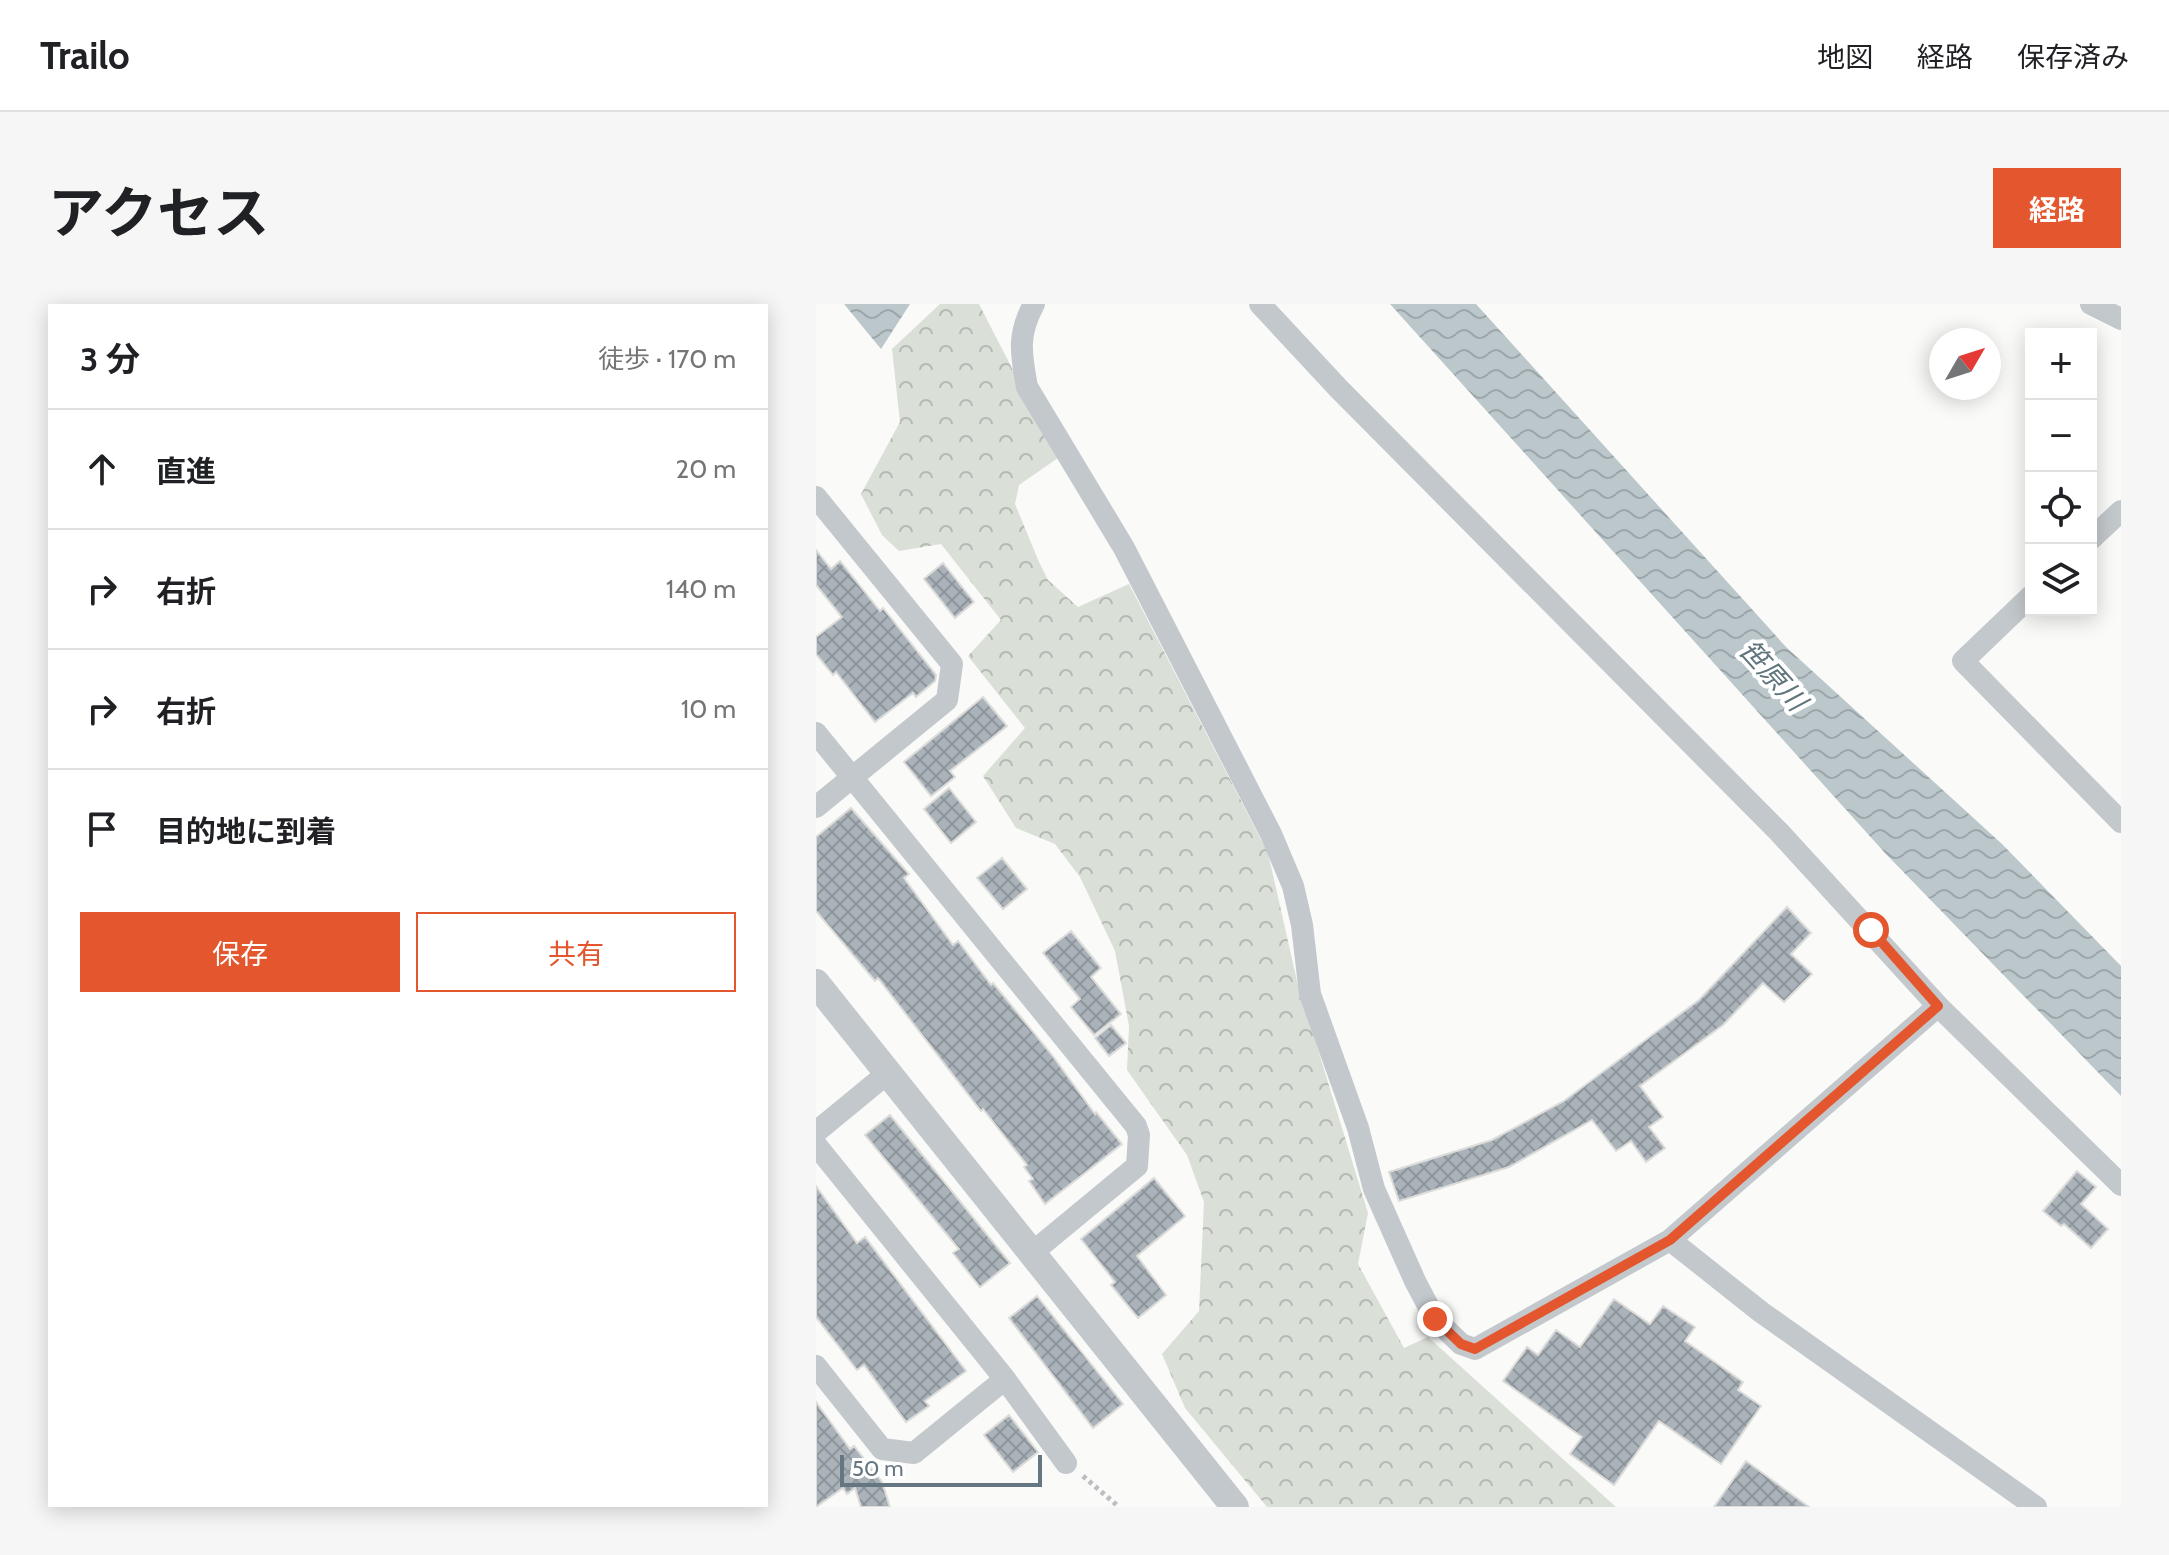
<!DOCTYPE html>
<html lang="ja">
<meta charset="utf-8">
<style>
:root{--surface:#fff;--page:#f6f6f6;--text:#202124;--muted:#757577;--line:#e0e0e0;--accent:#e4572e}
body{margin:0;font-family:Cabin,"Noto Sans JP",sans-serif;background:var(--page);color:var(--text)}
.controls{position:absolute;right:24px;top:24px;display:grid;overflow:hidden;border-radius:0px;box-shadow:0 4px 20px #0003}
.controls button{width:72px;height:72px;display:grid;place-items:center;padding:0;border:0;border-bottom:2px solid var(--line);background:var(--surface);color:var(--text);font:40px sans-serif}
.compass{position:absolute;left:1113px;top:24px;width:72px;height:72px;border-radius:50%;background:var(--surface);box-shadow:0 4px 20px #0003;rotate:51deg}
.scale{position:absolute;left:24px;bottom:20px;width:202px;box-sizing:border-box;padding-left:8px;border:4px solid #657683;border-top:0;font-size:22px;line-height:28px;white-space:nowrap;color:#657683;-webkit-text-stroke:6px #fff;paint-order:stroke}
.stop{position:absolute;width:24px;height:24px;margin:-18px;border:6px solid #e4572e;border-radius:50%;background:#fff}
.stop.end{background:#e4572e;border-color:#fff;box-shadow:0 2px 8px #0008}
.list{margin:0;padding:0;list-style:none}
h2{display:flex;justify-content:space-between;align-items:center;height:104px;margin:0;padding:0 32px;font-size:34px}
h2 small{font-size:26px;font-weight:400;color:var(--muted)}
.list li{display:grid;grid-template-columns:52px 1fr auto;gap:24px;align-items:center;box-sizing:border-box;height:120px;padding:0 32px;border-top:2px solid var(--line)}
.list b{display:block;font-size:30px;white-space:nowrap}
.list em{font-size:26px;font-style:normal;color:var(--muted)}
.actions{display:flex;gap:16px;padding:24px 32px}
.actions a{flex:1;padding:18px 0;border:2px solid var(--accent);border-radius:0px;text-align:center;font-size:28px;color:var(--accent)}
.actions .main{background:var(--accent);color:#fff}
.icon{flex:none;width:44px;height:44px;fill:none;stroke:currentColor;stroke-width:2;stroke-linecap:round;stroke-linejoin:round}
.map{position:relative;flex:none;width:1305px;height:1203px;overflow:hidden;border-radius:0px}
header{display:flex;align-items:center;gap:48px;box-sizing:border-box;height:112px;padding:0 40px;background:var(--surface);border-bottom:2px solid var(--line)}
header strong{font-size:38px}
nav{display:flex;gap:44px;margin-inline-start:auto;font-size:28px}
.intro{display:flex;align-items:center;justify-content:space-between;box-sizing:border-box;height:192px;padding:0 48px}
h1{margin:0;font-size:56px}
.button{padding:20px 36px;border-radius:0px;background:var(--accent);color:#fff;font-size:28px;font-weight:700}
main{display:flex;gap:48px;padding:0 48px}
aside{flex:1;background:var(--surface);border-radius:0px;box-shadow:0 4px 20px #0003}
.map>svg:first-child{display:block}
.forest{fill:url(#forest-crowns)}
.water{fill:url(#water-waves)}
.building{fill:url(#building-cross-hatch);stroke:#dcdcda;stroke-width:2}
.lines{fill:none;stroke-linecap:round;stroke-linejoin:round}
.path{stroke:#bbbfc2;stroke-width:5;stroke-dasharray:4 4;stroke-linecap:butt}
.minor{stroke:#c3c8cc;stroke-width:22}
.tertiary{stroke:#c3c8cc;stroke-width:28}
.route{stroke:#e4572e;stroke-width:10}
.labels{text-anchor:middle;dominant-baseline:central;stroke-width:8;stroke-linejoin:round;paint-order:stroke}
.water-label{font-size:28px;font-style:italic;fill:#60757c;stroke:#fff}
</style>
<header>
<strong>Trailo</strong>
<nav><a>地図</a><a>経路</a><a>保存済み</a></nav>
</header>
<div class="intro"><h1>アクセス</h1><a class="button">経路</a></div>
<main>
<aside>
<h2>3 分<small>徒歩 · 170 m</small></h2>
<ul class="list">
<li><svg class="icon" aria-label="ahead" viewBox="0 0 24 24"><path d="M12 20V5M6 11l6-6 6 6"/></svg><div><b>直進</b></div><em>20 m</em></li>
<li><svg class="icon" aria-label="right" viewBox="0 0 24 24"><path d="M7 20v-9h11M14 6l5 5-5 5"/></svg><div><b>右折</b></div><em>140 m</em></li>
<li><svg class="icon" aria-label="right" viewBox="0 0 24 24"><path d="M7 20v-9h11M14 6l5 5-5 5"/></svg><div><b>右折</b></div><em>10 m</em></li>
<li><svg class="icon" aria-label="arrive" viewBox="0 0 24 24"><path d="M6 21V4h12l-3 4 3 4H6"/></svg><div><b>目的地に到着</b></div></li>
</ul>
<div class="actions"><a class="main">保存</a><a>共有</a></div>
</aside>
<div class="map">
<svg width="1305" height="1203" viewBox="0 0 1305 1203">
<defs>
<pattern id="forest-crowns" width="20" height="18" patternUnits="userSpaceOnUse" patternTransform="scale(2)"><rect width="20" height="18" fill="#dadfd7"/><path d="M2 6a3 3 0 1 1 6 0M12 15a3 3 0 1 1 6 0" fill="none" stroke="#b4b9b4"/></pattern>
<pattern id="water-waves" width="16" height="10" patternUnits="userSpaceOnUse" patternTransform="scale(2)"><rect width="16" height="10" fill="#bbc7cb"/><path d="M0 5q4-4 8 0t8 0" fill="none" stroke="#9ca6aa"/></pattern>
<pattern id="building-cross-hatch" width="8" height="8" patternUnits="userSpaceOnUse" patternTransform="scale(2)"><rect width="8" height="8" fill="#aab3b9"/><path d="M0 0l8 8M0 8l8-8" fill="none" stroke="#8e969c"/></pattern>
</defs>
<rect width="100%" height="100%" fill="#fafaf8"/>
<path class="forest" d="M124,0H163L242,154L203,181L199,200L223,258L232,276L262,303L313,280L452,549L481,677L552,909L542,960L588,1044L612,1033L800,1203H451L369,1104L346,1050L383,1007L388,898L371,851L311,766L313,722L299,647L264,573L239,540L200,524L167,472L209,424L152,352L185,316L125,240L83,247L66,231L45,190L84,118L76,45Z"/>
<path class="water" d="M28,0H94L65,45Z
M574,0H660L970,343L1186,540L1305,662V792L1069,549Z"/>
<path class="building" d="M0,246L15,265L24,257L64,307L67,304L120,371L119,377L100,393L97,389L59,418L20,368L17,371L0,350V333L26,313L0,281Z
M127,259L158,298L139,314L108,275Z
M167,393L191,422L134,467L139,473L115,492L88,458Z
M133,484L160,518L135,539L108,505Z
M35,504L93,570L88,574L137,641L142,637L175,681L177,679L236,751L279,810L280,808L306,840L229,900L213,877L217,875L208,863L211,861L167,805L165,807L62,674L59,677L0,607V533Z
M186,554L211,585L187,605L161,574Z
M971,603L995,629L975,650L996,670L968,698L947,679L907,721L824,782L847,813L833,823L849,844L830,858L815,837L800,847L776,816L693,863L583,897L573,868L676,836L748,797L883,696Z
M255,627L285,664L275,673L305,710L278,731L255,703L264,695L227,649Z
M295,721L310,739L293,752L279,734Z
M74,811L194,959L164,983L137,949L143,945L49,831Z
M1261,867L1280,883L1265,900L1292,925L1275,944L1248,920L1245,922L1227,907Z
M338,874L369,912L321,952L350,991L322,1014L295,981L299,978L265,935Z
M0,882L41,939L49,933L150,1067L109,1097L113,1102L90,1118L48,1061L41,1066L0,1013Z
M221,992L307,1100L277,1124L193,1014Z
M798,995L834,1020L847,1002L879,1023L869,1037L927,1078L922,1086L945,1102L905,1160L843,1117L798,1181L754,1150L766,1133L687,1077L711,1043L722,1051L740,1026L764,1043Z
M0,1098L34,1145L38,1142L66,1178L74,1203H45L39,1184L31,1190L27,1184L0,1203Z
M193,1111L222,1148L197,1168L168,1131Z
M930,1157L993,1203H898Z"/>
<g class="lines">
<path class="path" d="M267,1172L303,1203"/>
<path class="minor" d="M218,0C201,31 205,50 211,83L308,244L455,530L477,582L486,621L494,690L542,824L558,885L599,977L619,1015L645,1040L659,1045L854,936L1122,702
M444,0L523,85L963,528L1122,702L1305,881
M1275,0L1305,15
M0,193L136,360L131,396L0,503
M1275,235L1305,207
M1215,292L1147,357L1305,518
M0,429L320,822L323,831L321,862L217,948
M0,828L73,768
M0,841L189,1075L250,1159
M854,936L945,1008L1220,1203
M0,1062L66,1145L98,1149L189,1075"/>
<path class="tertiary" d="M0,679L419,1203"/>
</g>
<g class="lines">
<path class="route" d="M619,1015L645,1040L659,1045L854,936L1122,702L1055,626"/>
</g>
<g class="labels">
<g class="water-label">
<text transform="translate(957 371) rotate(48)">笹原川</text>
</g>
</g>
</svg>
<div class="controls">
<button>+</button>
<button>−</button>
<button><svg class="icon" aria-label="locate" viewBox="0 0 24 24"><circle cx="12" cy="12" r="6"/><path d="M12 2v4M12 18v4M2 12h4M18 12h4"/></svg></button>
<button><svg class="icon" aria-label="layers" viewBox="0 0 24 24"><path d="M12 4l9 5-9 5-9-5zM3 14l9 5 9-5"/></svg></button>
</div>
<svg class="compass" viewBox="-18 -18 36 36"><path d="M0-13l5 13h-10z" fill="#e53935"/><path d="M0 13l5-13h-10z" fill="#757577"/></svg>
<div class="scale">50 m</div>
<div class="stop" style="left:1055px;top:626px"></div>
<div class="stop end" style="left:619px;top:1015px"></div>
</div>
</main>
